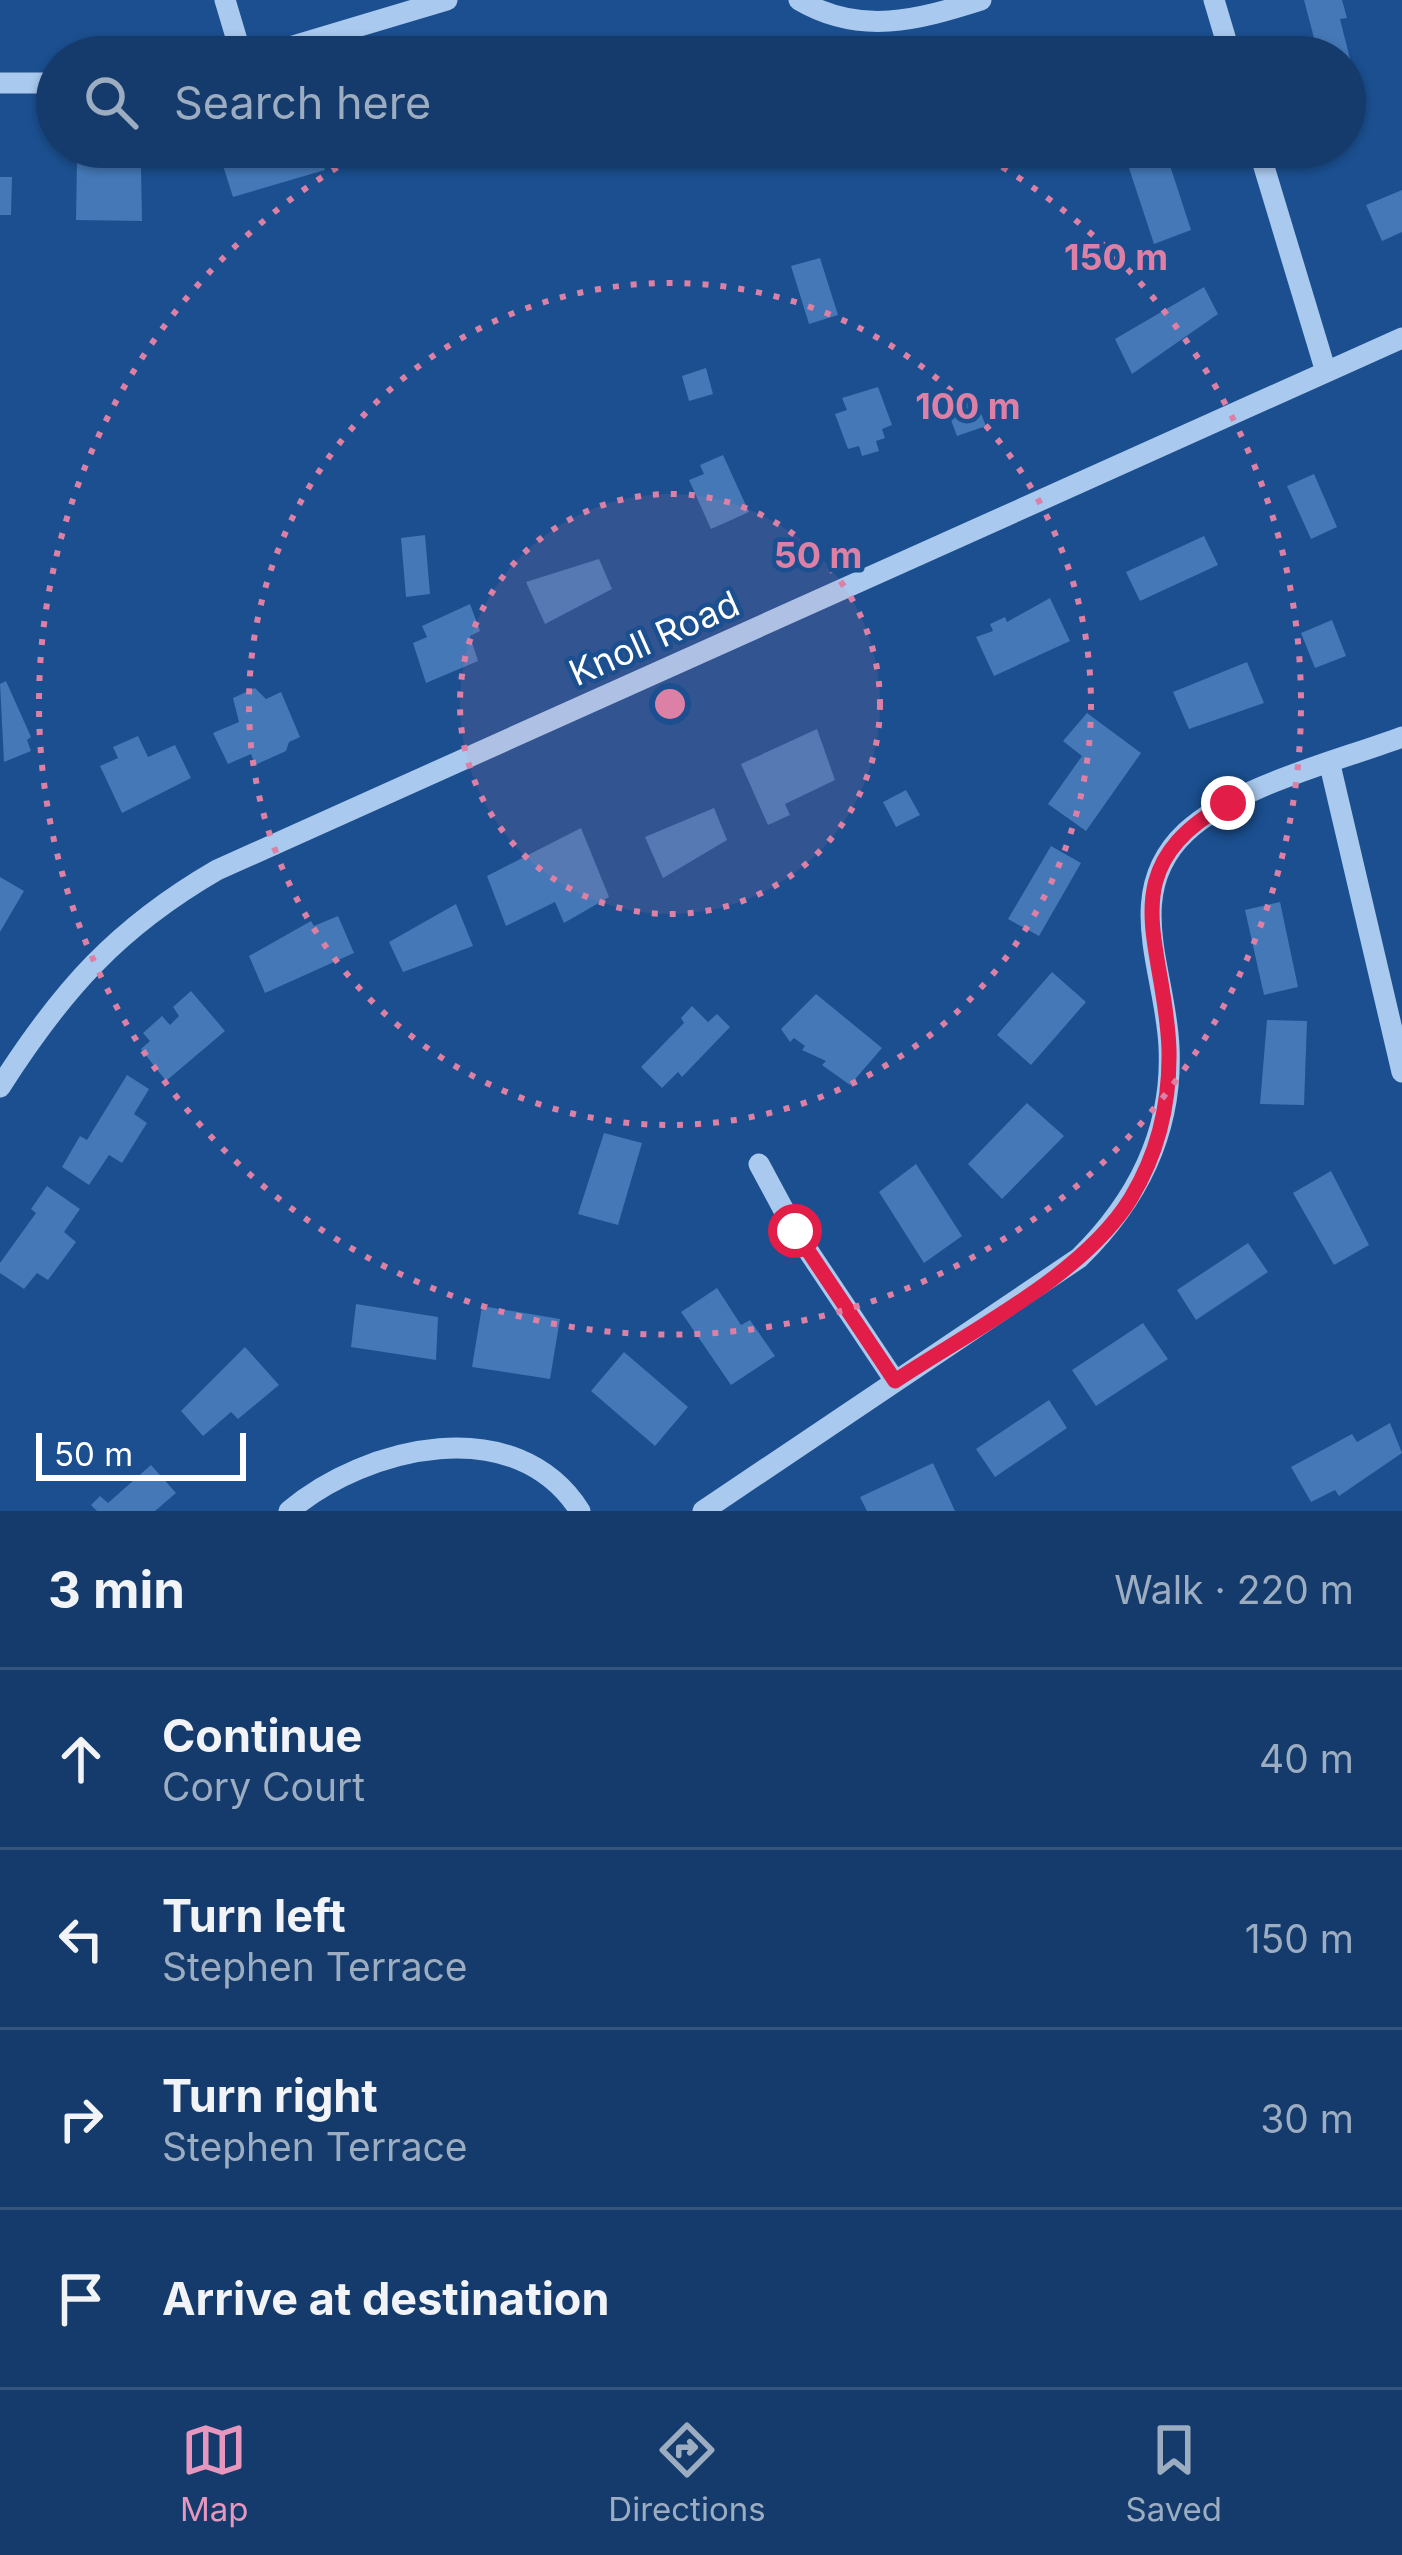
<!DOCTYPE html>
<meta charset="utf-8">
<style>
:root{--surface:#143b6b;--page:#214673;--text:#f1f3f6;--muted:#9dadc1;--line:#33557e;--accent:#e797bd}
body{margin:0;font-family:Inter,sans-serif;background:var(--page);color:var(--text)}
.scale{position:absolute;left:36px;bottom:30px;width:210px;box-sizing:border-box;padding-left:12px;border:6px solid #fff;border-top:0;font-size:33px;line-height:42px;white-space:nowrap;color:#fff;-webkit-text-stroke:9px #1b4f8f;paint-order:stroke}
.stop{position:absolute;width:36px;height:36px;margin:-27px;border:9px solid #e11d48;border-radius:50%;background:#fff}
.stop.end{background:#e11d48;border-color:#fff;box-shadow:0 3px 12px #0008}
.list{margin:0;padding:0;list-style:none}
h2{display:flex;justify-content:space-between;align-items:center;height:156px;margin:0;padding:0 48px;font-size:51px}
h2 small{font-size:39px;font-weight:400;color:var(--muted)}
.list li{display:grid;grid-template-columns:78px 1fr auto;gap:36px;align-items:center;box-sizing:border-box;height:180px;padding:0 48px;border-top:3px solid var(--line)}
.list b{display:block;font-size:45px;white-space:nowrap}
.list p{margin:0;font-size:39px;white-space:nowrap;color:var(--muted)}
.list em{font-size:39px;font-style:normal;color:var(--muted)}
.icon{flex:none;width:66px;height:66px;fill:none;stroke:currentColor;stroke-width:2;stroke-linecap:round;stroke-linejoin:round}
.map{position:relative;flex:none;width:1402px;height:1511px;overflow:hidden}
.search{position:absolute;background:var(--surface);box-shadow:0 3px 9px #0004;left:36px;right:36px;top:36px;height:132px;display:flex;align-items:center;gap:30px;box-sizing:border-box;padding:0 42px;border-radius:66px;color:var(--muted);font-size:45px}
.sheet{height:876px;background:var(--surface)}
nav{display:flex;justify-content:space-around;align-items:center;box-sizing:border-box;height:168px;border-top:3px solid var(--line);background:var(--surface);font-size:33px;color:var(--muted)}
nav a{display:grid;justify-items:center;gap:6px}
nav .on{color:var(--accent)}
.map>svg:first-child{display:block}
.building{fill:#4478b7}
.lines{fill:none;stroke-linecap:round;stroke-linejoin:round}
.minor{stroke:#a9c9ee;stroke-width:21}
.route{stroke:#e11d48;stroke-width:15}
.ring{fill:none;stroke:#dd80a5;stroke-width:6;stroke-dasharray:6 12}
.labels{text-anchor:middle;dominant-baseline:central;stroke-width:9;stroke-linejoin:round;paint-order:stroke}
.street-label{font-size:36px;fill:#fff;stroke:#1b4f8f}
.centre{fill:#dd80a5;stroke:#1b4f8f;stroke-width:6}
.ring-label{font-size:36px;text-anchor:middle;font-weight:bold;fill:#dd80a5;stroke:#1b4f8f;stroke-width:9;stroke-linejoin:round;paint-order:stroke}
</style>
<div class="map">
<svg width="1402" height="1511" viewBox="0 0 1402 1511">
<rect width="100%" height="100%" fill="#1b4f8f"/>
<path class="building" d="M1304,0H1342L1347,18L1340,19L1350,59L1319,57Z
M632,40L712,48V57H632Z
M1137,45L1141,57H1104V56Z
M240,147H317L325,170L233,197L219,153Z
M1151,147H1164L1191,230L1154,244L1125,156Z
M77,161L141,167L142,221L76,220Z
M0,177H12L11,215H0Z
M1402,190V232L1382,241L1366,205Z
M820,258L838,315L809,324L791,266Z
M1204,287L1218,314L1132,374L1115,339Z
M706,368L713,394L689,401L682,376Z
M878,387L892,425L882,429L885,438L876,441L879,451L862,456L859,446L848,449L835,414L847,410L842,398Z
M971,389L986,426L957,436L943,399Z
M723,455L749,512L711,529L689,480L704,474L700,465Z
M1314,474L1337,527L1311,539L1287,486Z
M425,535L430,594L406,597L401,538Z
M1204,536L1218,565L1140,601L1126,572Z
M599,559L612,589L545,624L526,582Z
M1050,598L1070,641L994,676L976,637L993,631L990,624L1005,617L1007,622Z
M470,604L480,631L470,636L478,661L426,683L413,643L427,637L422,626Z
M1332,620L1346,656L1315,668L1301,633Z
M1247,662L1264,703L1189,729L1173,692Z
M6,681L31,737L27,740L31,751L4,762L0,684Z
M255,688L266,699L281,692L300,737L289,742L286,751L255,765L251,754L228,764L213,733L239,722L233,698Z
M1087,713L1141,753L1086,831L1048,804L1082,756L1063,741Z
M817,729L835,780L785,804L790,815L768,825L741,764Z
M138,736L148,757L175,745L191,778L122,813L100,766L118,758L113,747Z
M906,790L920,815L896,827L883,802Z
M714,808L727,840L663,878L645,837Z
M581,828L609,897L564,923L555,902L506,926L487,876Z
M1051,846L1081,863L1039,936L1008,919Z
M0,877L24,891L0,932Z
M1280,902L1298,987L1264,995L1245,910Z
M456,904L473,946L403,972L389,942Z
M338,916L354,953L265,993L249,956L311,921L314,926Z
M1052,972L1086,1002L1031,1065L997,1035Z
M191,991L225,1031L166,1081L141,1049L150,1041L143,1033L162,1016L170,1025L179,1016L173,1007Z
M816,994L882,1048L850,1085L822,1065L826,1061L802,1050L805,1046L794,1038L790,1042L781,1029Z
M692,1006L708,1022L717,1014L730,1027L682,1077L678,1072L662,1088L641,1067L684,1023L681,1018Z
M1267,1020L1307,1021L1304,1105L1260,1104Z
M127,1075L149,1089L134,1114L147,1123L122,1163L109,1155L89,1185L62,1167L80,1136L87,1140Z
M1027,1103L1064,1136L1002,1199L968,1164Z
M604,1133L642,1143L618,1225L578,1214Z
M916,1164L962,1236L924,1263L879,1192Z
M1331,1171L1369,1245L1334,1265L1293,1193Z
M47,1186L80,1209L64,1232L76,1242L48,1280L37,1273L24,1289L0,1273V1263L36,1213L31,1209Z
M1248,1243L1268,1272L1196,1320L1177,1290Z
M717,1288L741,1325L750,1320L775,1356L731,1385L681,1312Z
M356,1304L438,1317L436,1360L351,1347Z
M482,1306L560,1319L550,1379L472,1367Z
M1143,1323L1168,1359L1096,1406L1072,1370Z
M245,1347L279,1385L238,1419L231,1412L203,1436L181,1411Z
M624,1352L688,1407L655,1446L591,1391Z
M1049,1400L1067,1428L995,1477L976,1449Z
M1390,1423L1402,1453L1339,1496L1335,1490L1311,1502L1291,1467L1352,1434L1357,1442Z
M933,1463L955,1511H867L860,1497Z
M151,1465L176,1493L155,1511H97L91,1505L100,1496L108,1503Z"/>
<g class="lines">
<path class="minor" d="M225,0L242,57
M799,0C860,36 918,20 981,0
M1214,0L1231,57
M256,57L447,0
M0,83H57
M1258,147L1326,372
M1330,765L1402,1072
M0,1087C62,990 117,928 217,870L1402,338
M759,1164L795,1231L895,1381
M289,1511C366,1446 516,1410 580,1511
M703,1511L1079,1258C1138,1200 1173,1131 1169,1047C1166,972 1121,893 1186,832C1235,786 1338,761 1402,737"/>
</g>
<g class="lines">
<path class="route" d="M795,1231L895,1381C970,1331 1084,1275 1131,1198C1158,1153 1170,1102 1169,1050C1166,944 1107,870 1228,803"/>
</g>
<circle cx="670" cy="704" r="210" fill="#dd80a5" fill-opacity=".12"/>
<g class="ring">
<circle cx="670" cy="704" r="210"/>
<circle cx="670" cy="704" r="421"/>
<path d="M971 149A631 631 0 1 1 369 149"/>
</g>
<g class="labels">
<g class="street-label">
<text transform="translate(654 638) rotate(-24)">Knoll Road</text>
</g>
</g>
<circle cx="670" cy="704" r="18" class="centre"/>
<g class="ring-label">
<text x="1116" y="270">150 m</text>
<text x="968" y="419">100 m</text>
<text x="818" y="568">50 m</text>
</g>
</svg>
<div class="scale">50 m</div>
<div class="stop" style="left:795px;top:1231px"></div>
<div class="stop end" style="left:1228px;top:803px"></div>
<div class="search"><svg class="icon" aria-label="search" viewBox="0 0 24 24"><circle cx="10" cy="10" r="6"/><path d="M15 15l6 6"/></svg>Search here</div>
</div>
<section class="sheet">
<h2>3 min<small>Walk · 220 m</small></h2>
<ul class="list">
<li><svg class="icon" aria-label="ahead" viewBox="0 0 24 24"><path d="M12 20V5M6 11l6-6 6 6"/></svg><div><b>Continue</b><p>Cory Court</p></div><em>40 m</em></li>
<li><svg class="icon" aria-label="left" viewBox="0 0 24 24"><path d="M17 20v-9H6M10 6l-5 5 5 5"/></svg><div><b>Turn left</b><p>Stephen Terrace</p></div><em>150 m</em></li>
<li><svg class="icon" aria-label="right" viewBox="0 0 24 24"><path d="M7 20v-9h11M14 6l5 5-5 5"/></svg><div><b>Turn right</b><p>Stephen Terrace</p></div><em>30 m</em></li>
<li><svg class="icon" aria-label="arrive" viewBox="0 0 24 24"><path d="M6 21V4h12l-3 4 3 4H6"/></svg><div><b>Arrive at destination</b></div></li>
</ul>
</section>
<nav>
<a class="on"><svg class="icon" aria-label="map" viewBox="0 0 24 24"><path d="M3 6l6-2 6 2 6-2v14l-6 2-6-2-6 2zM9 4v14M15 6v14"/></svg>Map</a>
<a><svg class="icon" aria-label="directions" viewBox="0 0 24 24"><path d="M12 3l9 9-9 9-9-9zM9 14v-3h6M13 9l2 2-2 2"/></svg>Directions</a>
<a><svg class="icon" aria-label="saved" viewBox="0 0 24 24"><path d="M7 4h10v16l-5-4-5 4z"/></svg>Saved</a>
</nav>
